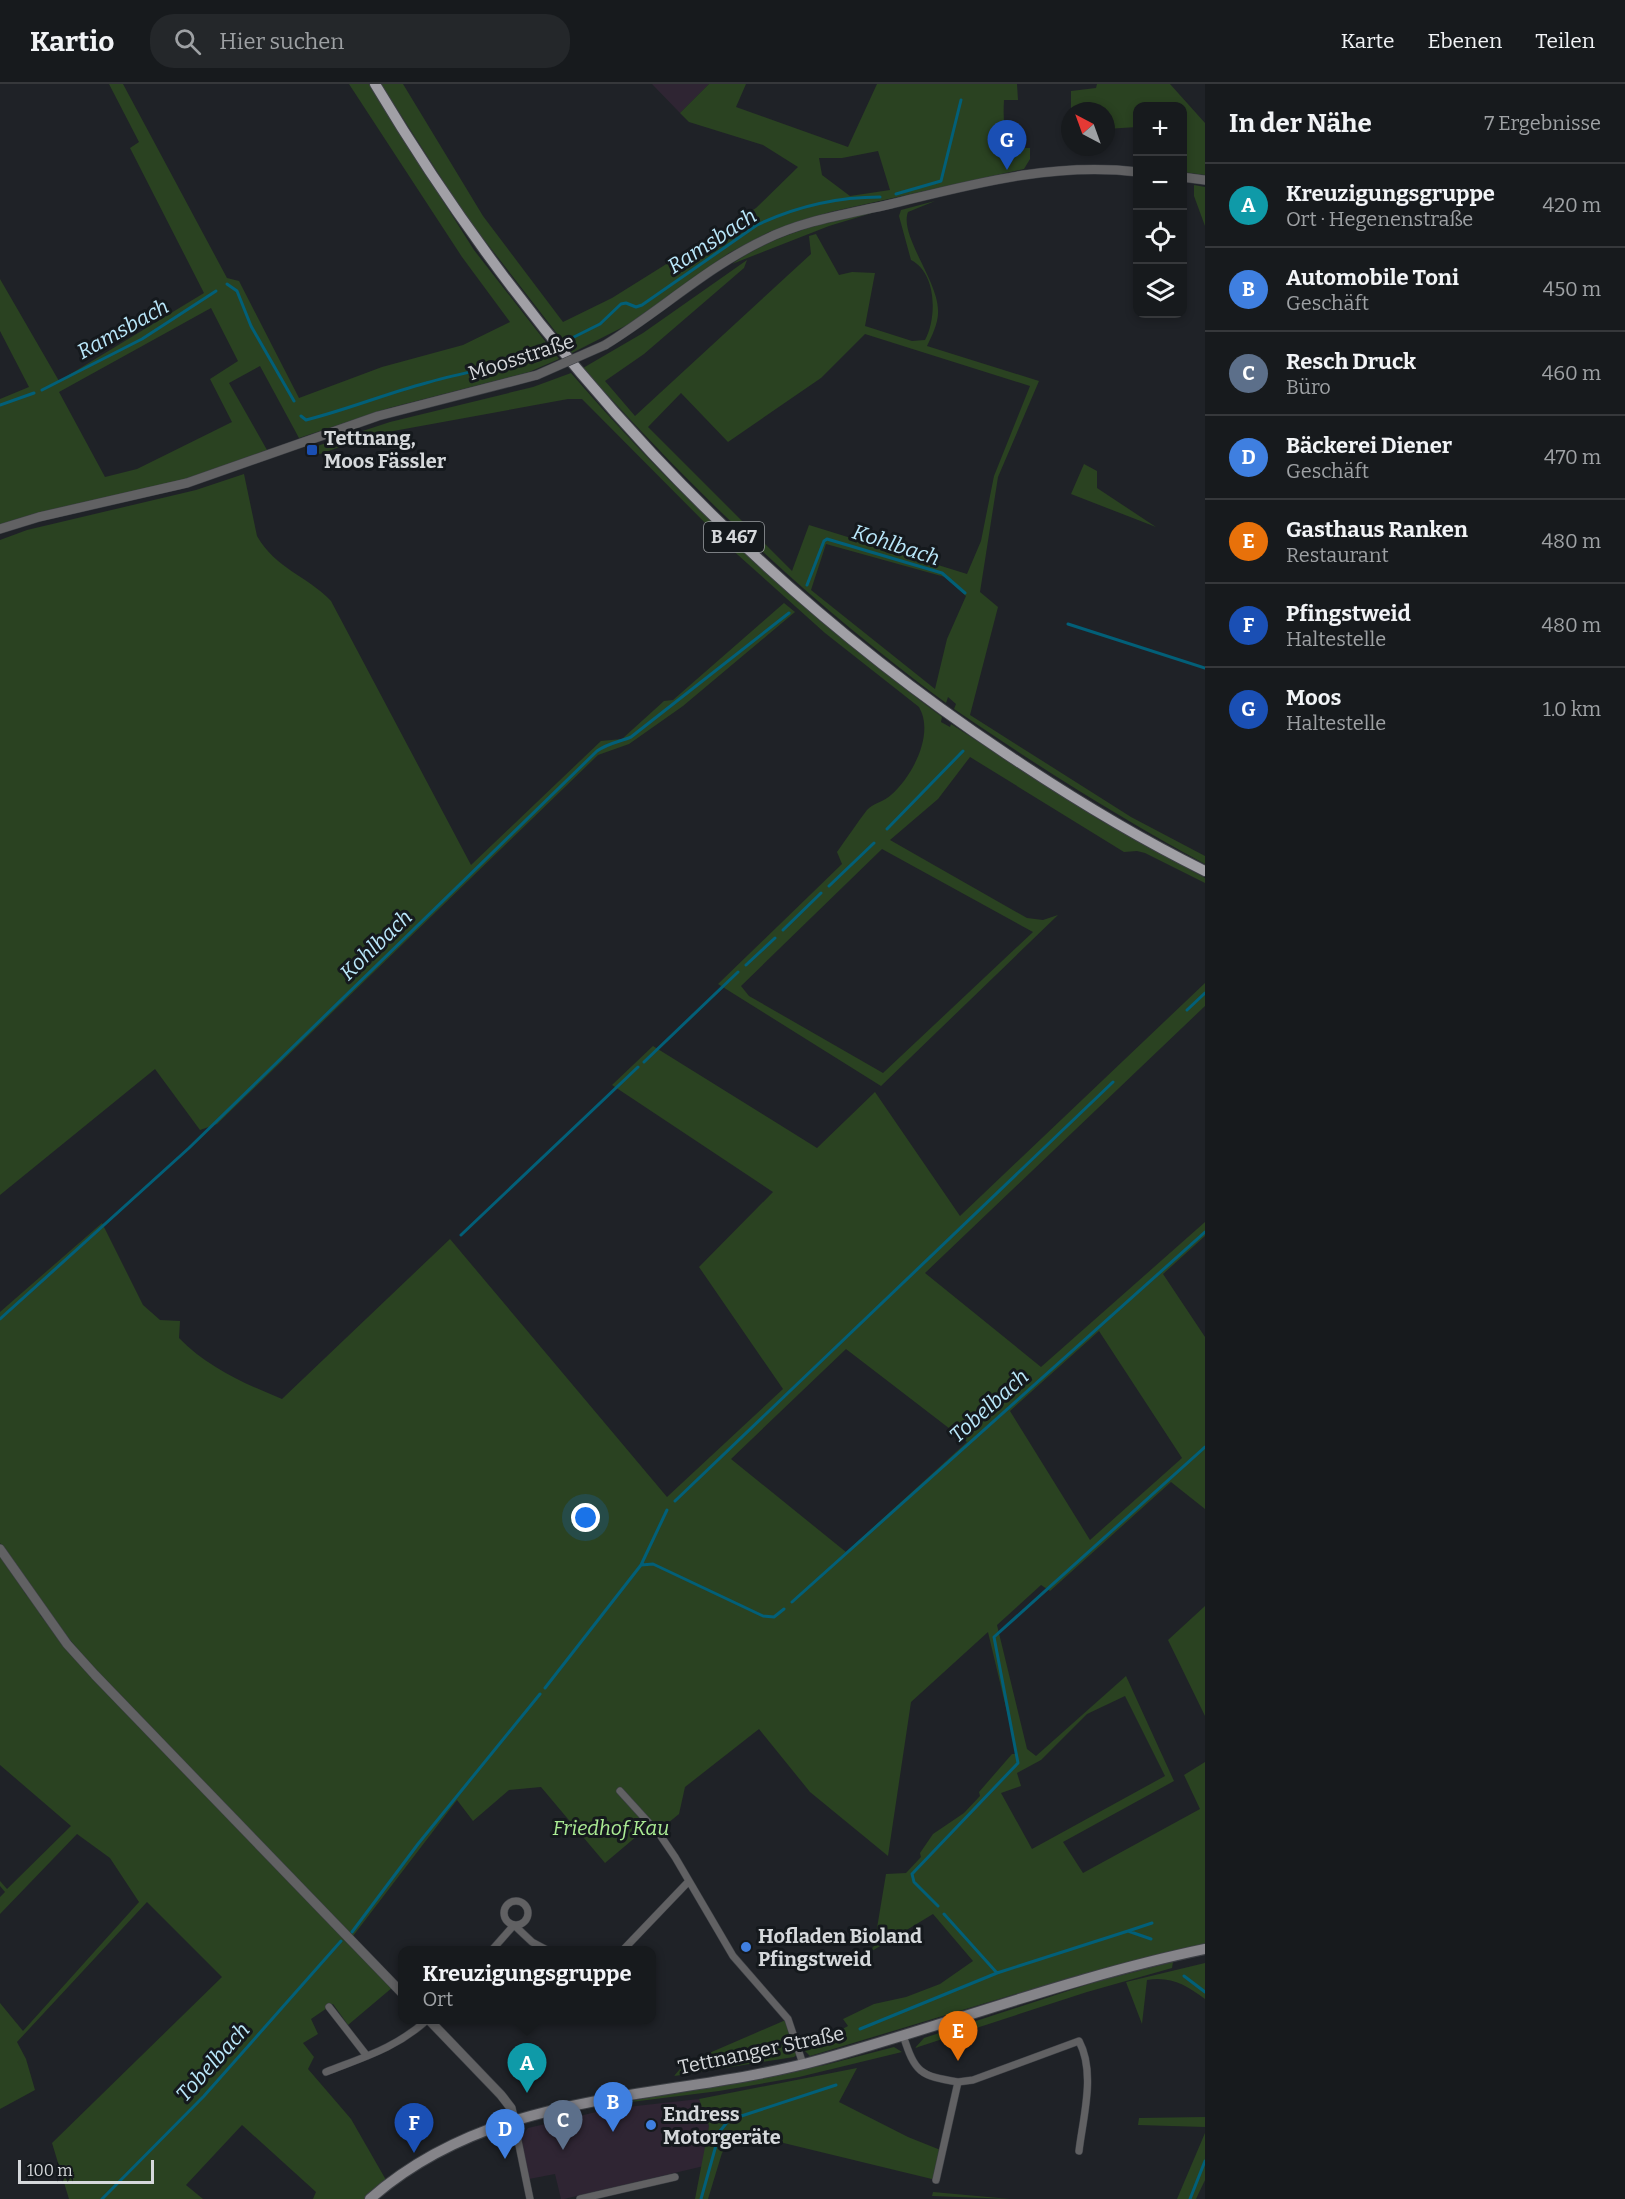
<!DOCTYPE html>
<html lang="de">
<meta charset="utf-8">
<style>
:root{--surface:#171a1d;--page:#24272a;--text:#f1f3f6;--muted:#9ea1a4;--line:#36383b;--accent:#db2777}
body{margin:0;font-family:Bitter,serif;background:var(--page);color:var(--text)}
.controls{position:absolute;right:18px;top:18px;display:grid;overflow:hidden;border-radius:12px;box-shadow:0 3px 9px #0003}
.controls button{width:54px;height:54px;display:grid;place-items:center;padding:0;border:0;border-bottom:2px solid var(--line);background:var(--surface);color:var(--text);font:30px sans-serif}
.compass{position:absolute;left:1061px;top:18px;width:54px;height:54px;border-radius:50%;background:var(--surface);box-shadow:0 3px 9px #0003;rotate:319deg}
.scale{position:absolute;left:18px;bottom:15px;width:136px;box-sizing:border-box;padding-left:6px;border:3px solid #d5d8db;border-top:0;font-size:16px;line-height:21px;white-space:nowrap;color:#d5d8db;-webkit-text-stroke:4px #15191d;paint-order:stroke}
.you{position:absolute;left:586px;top:1434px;width:21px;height:21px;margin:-15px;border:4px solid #fff;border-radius:50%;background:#1a73e8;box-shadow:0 0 0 9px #1a73e833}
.badge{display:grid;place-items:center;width:39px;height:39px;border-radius:50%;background:var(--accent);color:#fff;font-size:20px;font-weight:700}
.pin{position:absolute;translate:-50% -50px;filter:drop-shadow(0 2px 3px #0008)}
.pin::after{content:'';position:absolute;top:32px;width:21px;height:18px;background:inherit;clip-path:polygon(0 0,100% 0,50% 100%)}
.popup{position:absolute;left:398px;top:1862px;width:258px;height:78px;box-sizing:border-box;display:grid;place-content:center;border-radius:12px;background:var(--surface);filter:drop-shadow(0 2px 4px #0005);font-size:20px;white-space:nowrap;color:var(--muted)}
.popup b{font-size:22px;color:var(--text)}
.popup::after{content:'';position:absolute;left:50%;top:100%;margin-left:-12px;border:12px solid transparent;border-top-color:var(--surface)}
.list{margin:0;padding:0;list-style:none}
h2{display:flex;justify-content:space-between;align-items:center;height:78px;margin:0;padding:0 24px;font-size:26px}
h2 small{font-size:20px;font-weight:400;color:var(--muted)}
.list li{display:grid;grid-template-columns:39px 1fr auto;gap:18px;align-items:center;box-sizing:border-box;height:84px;padding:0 24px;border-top:2px solid var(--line)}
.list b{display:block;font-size:22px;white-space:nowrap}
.list p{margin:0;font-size:20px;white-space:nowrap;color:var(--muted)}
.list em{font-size:20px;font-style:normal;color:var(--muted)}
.icon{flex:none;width:33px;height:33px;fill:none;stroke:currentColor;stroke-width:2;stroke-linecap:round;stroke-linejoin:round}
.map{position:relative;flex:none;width:1205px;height:2115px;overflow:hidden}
header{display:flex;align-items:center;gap:36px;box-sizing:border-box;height:84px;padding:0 30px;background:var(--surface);border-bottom:2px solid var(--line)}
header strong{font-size:28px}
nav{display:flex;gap:33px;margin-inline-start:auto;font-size:21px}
.search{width:420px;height:54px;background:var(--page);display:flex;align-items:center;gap:15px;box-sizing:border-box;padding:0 21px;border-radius:24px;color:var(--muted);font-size:22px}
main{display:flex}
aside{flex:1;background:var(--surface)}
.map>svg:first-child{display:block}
.commercial{fill:#2f2533}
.green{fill:#2a4221;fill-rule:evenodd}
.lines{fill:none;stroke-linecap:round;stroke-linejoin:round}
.stream{stroke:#025f78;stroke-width:3}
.minor-casing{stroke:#3c3f44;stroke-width:8}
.tertiary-casing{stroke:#3c3f44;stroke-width:10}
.secondary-casing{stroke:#3c3f44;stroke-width:12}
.primary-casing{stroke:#3c3f44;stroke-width:12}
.minor{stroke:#616163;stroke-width:7}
.tertiary{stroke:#616163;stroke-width:9}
.secondary{stroke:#858489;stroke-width:10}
.primary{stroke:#a1a0a6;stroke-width:10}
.tertiary-bridge-casing{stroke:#3c3f44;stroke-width:10;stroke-linecap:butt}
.tertiary-bridge{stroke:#616163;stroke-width:9}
.transit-dot{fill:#1a4fb4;stroke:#15191d;stroke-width:2}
.shop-dot{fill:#3f7fe0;stroke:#15191d;stroke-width:2}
.labels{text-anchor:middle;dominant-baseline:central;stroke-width:6;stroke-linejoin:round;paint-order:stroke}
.shield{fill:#15191d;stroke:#9b9fa2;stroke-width:1.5}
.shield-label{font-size:18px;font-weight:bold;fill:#d5d8db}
.street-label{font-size:20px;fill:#d5d8db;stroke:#15191d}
.poi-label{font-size:20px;font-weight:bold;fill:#d5d8db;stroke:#15191d;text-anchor:start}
.park-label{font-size:20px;font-style:italic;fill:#abec94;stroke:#15191d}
.water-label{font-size:21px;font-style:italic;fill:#bae8fb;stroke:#15191d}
</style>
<header>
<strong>Kartio</strong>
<div class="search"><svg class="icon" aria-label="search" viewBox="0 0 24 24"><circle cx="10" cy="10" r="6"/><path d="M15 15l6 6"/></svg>Hier suchen</div>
<nav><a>Karte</a><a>Ebenen</a><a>Teilen</a></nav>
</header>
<main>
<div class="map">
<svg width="1205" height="2115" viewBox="0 0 1205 2115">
<rect width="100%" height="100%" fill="#1f2227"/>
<path class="commercial" d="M652,0H709L680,29Z
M699,2015L709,2042L704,2082L564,2115H561L555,2090L529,2095L521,2054L528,2044L609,2025Z"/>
<path class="green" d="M109,0H123L227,194L239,197L299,314L382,283L463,261L510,238L462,173L349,0H369L474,166L559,275L529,288L389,324L299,354L260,282L229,299L267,366L190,394L0,442V315L29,303L0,247V195L59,297L204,209L130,64L139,58ZM211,224L238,277L210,295L232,338L137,385L105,393L59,308Z
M381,0H403L483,132L563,238L612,214L756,124L798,83L763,61L689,38L680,29L709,0H746L736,23L848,63L877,0H1017L1018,16H1004C1003,33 1004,48 1008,64H1030V75L1024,85L830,128L769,148L729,169L629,240L572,269L465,131ZM878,67L890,106L850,112L822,91L819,74H842Z
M1097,0H1170L1205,39V91L1183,88L1182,22H1138L1137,43L1106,45V27H1071V7L1096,4Z
M1194,101L1205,103V142L1194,112Z
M935,117L908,128C899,151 938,197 938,226C939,238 932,252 927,262L1039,297L998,393L980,508L998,523L970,631L1131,733L1205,772V780C1118,733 1036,681 954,625L956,620L948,613L946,619C808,517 697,411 583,284L643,249L747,176L744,184L644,270L605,297L635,332L811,170L809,152L816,150L839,191L852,188L875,189L865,242L912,257L925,256C937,234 937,189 911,176L899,132L901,126ZM865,250L1030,302L994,392L981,457L967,490L809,441L792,487L648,343L681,309L728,358L821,294ZM826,460L945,493L966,512L947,555L935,605L811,506Z
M885,125L829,142L732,180C777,148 831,137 885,125Z
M571,289C682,418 806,531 942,633L941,638L950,643L951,640L1098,735L1205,794V799L1145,769L1137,767L1124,768L970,673L938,715L890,756L1027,834L1043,836L1058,831L881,1002L718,900L842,780L837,768C847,754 857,739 867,726C873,719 884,718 891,711C912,693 935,650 919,623L825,549L729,463L582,315H568L377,350L320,370L311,367V364L390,338L533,303ZM882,765L1033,848L883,989L749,912L741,902Z
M1084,380L1097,387V404L1156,443L1071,410Z
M244,390L257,452C276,485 306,491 331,517L471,781L601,657L622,655L664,617L673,616L784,519L795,528L683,622L629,660L598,671L217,1040L200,1046L155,985L0,1111V456L27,446L196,406Z
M1205,899V922L925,1189L1041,1283L1205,1138V1152L1163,1190L1205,1253V1425L1171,1398L1050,1507L1041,1501L997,1541L1027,1665L1036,1672L1126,1592L1174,1697L1063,1758L1083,1789L1200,1725L1184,1691L1205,1678V1861L1072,1893L810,1972L804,1966L848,1942L843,1935L874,1920L906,1913L940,1900L973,1877L933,1830L867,1870L874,1862L886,1790L906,1789L921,1773L920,1769L933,1750L964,1729L980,1712L979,1708L1012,1670H1017L988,1548L911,1618L888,1772L810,1708L759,1645L685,1703L679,1730L657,1748L650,1741L605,1779L541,1703L509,1706L473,1737L457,1716L353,1852L97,1588L44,1525L40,1531L85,1586L393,1903L348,1941L333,1920L311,1935L318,1950L303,1959L314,1973L308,1985L351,2035L386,2096L364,2115H313L316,2108L242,2041L186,2101L203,2115H69L52,2059L222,1893L147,1818L17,1958L26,1975L35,2006L0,2025V1919L23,1947L139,1818L110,1774L77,1750L0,1830V1813L5,1808L0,1802V1797L7,1805L71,1742L0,1681V1471L27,1512L34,1509L0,1459V1228L102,1139L143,1221L160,1236L180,1237L179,1254C207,1283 245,1300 282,1315L450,1155L667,1413L783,1305L699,1183L773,1108L612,1001L653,962L817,1064L875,1008L960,1132ZM1099,1247L1182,1374L1090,1456L1010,1327ZM846,1265L967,1358L846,1468L731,1375ZM1125,1612L1165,1692L1032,1765L1001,1709L1021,1702L1017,1689L1041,1676L1087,1630Z
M1205,1522V1632L1168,1556Z
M1173,1878L1172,1884L1087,1908L915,1964L924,1954L1092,1899Z
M1205,1879V1915C1186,1901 1171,1892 1147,1896L1142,1940L1126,1898Z
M788,1935L800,1968L794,1973L674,1992L680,1985L694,1984L693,1976Z
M894,1963L902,1968L799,1993L719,2007L615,2020L825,1981Z
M857,1984L839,2018L908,2053L943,2067L936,2096L738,2048L722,2069L708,2115H695L709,2042L699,2015Z
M1205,2033V2043L1138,2041L1139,2034Z
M1205,2049V2096L1196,2115H1177Z
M933,2108L1010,2115L932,2112Z"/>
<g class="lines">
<path class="stream" d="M896,110L941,97L961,16
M227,200L237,207L251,242L294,317
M574,253L600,240L621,220L626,219L636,223L642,221L757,141C795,123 838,113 880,113
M42,306L142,255L216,207
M0,321L34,309
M301,332L306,336C346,326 385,310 426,299C463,288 502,283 538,270
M807,501L824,457L827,455L942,489L965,509
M1068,540L1205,584
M887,745L963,667
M829,802L874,759
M783,846L821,809
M746,881L775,854
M1187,926L1205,909
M644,978L738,888
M461,1151L638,983
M0,1235L189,1064L597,667C608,659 619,658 631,653L789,529
M675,1417L1113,998
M641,1481L667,1426
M792,1518L1205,1148
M545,1604L641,1481L653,1480L763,1532L774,1533L784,1525
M938,1822L914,1798L912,1790L1018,1679L994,1553L1205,1363
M944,1830L997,1889
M1128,1847L1152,1839
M352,1848L418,1760L540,1610
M1184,1892L1205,1908
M860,1945L997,1889L1128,1847L1151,1855
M102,2115L204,2012L341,1857
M701,2115L720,2047L729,2036L836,2001
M1190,2115L1205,2077"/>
<g class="minor-casing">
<path id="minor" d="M620,1707L660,1751L675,1773L733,1872L788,1935L803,1980
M504 1829a12 12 0 1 1 24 0a12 12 0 1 1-24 0Z
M492,1866L514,1841L532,1858L547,1866
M623,1866L689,1797
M329,1923L367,1972
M903,1951C915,1989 920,1992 958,1998L936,2096
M326,1988C364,1973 396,1964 427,1936
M958,1998L973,1996L1079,1957C1096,1989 1083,2033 1079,2067
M514,2037L530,2115
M580,2115L675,2093"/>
</g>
<g class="tertiary-casing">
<path id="tertiary" d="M1182,93L1205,96
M605,261C659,228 707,183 764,156C804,136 848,130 891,120C973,100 1052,78 1138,88
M0,445L39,433L187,399L378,332L537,291
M0,1465L67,1560L95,1591L402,1909
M429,1936L501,2011L511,2024L514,2037"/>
</g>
<g class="secondary-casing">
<path id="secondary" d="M370,2115C498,2002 669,2018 823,1975C950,1940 1075,1892 1205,1865"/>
</g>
<g class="primary-casing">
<path id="primary" d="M375,0C534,267 746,496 1005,669C1069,712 1136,753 1205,787"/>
</g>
<use href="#minor" class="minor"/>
<use href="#tertiary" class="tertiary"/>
<use href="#secondary" class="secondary"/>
<use href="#primary" class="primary"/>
<g class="tertiary-bridge-casing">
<path id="tertiary-bridge" d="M537,291L605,261"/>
</g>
<use href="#tertiary-bridge" class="tertiary-bridge"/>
</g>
<rect class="transit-dot" x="306" y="360" width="12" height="12" rx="3"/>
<g class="shop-dot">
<circle cx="746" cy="1863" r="6"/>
<circle cx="651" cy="2041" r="6"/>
</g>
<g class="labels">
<rect class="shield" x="704" y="438" width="60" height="30" rx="4.5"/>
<g class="shield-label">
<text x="734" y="453">B 467</text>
</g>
<g class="street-label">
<text transform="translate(521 273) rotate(-18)">Moosstraße</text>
<text transform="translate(761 1966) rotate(-12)">Tettnanger Straße</text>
</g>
<g class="poi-label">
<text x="324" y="354">Tettnang,<tspan x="324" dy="23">Moos Fässler</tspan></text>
<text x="758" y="1852">Hofladen Bioland<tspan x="758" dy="23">Pfingstweid</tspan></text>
<text x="663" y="2030">Endress<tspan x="663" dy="23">Motorgeräte</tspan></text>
</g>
<g class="park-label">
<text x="611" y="1744">Friedhof Kau</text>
</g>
<g class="water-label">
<text transform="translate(712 157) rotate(-33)">Ramsbach</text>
<text transform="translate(123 245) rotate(-29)">Ramsbach</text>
<text transform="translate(896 461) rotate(18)">Kohlbach</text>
<text transform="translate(376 861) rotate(-44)">Kohlbach</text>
<text transform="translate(989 1322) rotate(-42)">Tobelbach</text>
<text transform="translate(213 1978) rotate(-48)">Tobelbach</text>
</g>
</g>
</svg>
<div class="controls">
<button>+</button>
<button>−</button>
<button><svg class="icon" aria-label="locate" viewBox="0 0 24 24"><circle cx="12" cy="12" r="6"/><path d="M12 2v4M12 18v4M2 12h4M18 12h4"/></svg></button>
<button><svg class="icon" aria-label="layers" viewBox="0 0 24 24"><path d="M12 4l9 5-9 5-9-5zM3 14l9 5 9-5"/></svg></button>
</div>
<svg class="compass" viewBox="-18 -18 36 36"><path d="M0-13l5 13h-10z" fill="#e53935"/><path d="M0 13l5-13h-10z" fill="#9ea1a4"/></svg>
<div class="scale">100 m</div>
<div class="you"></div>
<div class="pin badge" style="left:527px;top:2009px;background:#0f9aa8">A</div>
<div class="popup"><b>Kreuzigungsgruppe</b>Ort</div>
<div class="pin badge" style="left:613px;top:2048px;background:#3f7fe0">B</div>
<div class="pin badge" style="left:563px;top:2066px;background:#5c6f8a">C</div>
<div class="pin badge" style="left:505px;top:2075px;background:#3f7fe0">D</div>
<div class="pin badge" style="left:958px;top:1977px;background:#e8710a">E</div>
<div class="pin badge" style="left:414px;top:2069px;background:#1a4fb4">F</div>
<div class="pin badge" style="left:1007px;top:86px;background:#1a4fb4">G</div>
</div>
<aside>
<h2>In der Nähe<small>7 Ergebnisse</small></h2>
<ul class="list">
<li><span class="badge" style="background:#0f9aa8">A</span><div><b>Kreuzigungsgruppe</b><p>Ort · Hegenenstraße</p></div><em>420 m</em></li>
<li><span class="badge" style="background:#3f7fe0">B</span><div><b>Automobile Toni</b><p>Geschäft</p></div><em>450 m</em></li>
<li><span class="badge" style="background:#5c6f8a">C</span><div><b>Resch Druck</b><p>Büro</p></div><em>460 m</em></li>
<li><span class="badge" style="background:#3f7fe0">D</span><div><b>Bäckerei Diener</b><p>Geschäft</p></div><em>470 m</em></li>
<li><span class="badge" style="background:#e8710a">E</span><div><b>Gasthaus Ranken</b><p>Restaurant</p></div><em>480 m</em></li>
<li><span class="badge" style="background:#1a4fb4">F</span><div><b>Pfingstweid</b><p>Haltestelle</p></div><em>480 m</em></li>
<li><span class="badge" style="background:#1a4fb4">G</span><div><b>Moos</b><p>Haltestelle</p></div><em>1.0 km</em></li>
</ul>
</aside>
</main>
